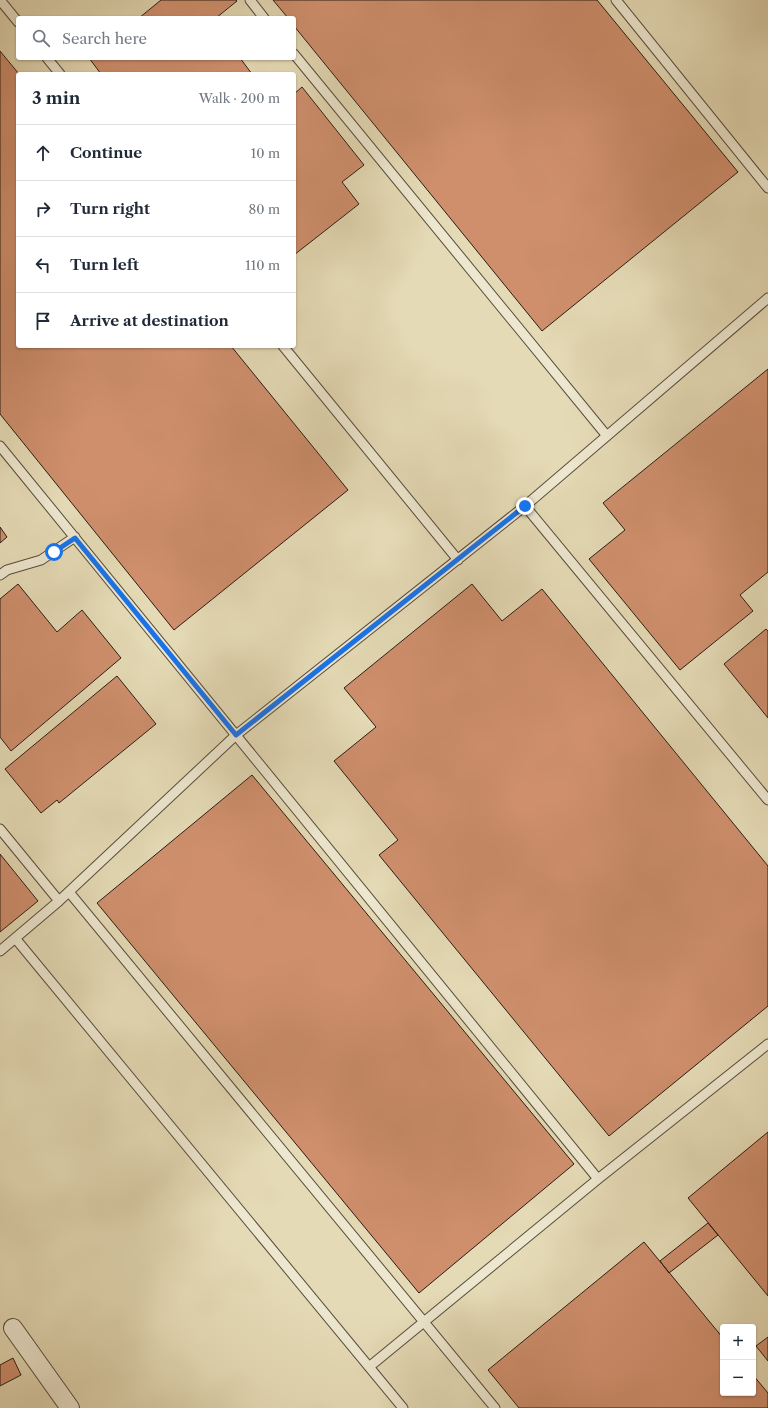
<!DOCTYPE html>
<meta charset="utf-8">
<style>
:root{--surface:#fff;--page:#f6f6f7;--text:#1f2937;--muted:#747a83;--line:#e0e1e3}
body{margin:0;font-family:"Libre Caslon Text",serif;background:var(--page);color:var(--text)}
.controls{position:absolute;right:12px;bottom:12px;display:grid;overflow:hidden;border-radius:4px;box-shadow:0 1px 3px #0004}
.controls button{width:36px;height:36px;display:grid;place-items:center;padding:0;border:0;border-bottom:1px solid var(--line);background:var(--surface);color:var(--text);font:20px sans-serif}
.stop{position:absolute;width:12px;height:12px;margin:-9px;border:3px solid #1a73e8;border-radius:50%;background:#fff}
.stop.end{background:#1a73e8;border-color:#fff;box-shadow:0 1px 4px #0008}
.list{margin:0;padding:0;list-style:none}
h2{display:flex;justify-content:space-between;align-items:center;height:52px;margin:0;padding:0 16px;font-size:17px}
h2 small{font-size:13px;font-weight:400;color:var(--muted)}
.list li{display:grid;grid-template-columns:26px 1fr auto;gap:12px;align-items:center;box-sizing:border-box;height:56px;padding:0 16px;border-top:1px solid var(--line)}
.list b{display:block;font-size:15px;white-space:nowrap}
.list em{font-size:13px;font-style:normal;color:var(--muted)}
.icon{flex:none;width:22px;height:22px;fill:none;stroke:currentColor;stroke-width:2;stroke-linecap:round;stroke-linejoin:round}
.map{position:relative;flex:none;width:768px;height:1408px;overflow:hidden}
.search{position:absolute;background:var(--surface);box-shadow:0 1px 3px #0004;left:16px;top:16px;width:280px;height:44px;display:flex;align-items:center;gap:10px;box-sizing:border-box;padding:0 14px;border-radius:4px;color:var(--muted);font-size:15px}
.panel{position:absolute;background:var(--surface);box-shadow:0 1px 3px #0004;left:16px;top:72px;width:280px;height:276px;border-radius:4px}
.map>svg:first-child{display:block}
.building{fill:#cf8f6d;stroke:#2b1c14}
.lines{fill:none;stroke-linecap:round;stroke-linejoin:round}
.service-casing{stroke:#594c3c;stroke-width:11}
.minor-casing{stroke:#594c3c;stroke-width:20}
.service{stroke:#ede7cf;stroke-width:9}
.minor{stroke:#ede7cf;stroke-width:18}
.route{stroke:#1a73e8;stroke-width:5}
</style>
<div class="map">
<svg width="768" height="1408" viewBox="0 0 768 1408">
<rect width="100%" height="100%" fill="#e4dab5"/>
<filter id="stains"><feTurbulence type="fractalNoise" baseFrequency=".005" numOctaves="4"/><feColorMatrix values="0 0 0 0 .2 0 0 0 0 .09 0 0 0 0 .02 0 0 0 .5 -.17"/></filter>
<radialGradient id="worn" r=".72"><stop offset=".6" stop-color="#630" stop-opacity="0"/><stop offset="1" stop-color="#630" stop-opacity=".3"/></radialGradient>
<path class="building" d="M161,0H236L237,1L216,18H139Z
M273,0H597L738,172L542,331L294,26V18H288Z
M0,51L19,74L18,346H231L348,490L174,630L0,414Z
M89,58H240L252,74H101Z
M302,87L364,165L342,182L359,204L294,255V94Z
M768,369V572L740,595L753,611L680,670L589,559L625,530L603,503Z
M0,527L7,537L0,543Z
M18,584L57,632L82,610L121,658L11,751L0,737V599Z
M472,584L502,621L542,589L768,866V1006L609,1136L379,855L398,840L334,761L376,727L344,688Z
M766,629L768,631V718L724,664Z
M117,676L156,724L59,803L57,800L41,813L5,769Z
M252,775L574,1164L419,1293L97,903Z
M0,854L38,901L0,932Z
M768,1132V1296L688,1198Z
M708,1223L718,1235L669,1273L660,1261Z
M644,1242L723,1338V1393H753V1375L768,1393V1408H519L488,1370Z
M768,1337V1361L756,1346Z
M13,1358L21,1375L0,1386V1365Z"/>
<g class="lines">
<g class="service-casing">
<path id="service" d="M0,0L18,22
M250,0L264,18
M616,0L768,188
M294,54L607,436
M47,58L60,74
M283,346L458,560
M0,446L598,1179
M525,506L768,800
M0,575L7,570L41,560L75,537
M0,829L59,901
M69,892L495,1408
M15,938L403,1408
M0,951L59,901L236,735L525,506L768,298
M369,1367L598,1179L768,1044"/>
</g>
<g class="minor-casing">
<path id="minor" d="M13,1328L70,1408"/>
</g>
<use href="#service" class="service"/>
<use href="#minor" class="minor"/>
</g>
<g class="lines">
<path class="route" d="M54,552L75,538L236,735L525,506"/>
</g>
<rect width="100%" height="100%" filter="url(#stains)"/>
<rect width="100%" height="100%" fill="url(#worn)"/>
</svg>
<div class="controls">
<button>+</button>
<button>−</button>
</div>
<div class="stop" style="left:54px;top:552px"></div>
<div class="stop end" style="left:525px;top:506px"></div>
<div class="search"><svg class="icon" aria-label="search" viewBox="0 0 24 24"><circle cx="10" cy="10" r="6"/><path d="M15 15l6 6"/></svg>Search here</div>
<section class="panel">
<h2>3 min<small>Walk · 200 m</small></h2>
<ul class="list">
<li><svg class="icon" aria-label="ahead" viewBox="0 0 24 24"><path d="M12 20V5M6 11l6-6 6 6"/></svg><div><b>Continue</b></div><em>10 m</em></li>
<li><svg class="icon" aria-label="right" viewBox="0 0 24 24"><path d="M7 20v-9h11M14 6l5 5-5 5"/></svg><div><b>Turn right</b></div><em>80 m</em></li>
<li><svg class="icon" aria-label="left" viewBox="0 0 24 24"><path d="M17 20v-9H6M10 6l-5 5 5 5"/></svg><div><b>Turn left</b></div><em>110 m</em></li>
<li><svg class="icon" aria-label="arrive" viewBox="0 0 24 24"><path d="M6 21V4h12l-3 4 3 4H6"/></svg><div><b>Arrive at destination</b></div></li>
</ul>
</section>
</div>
